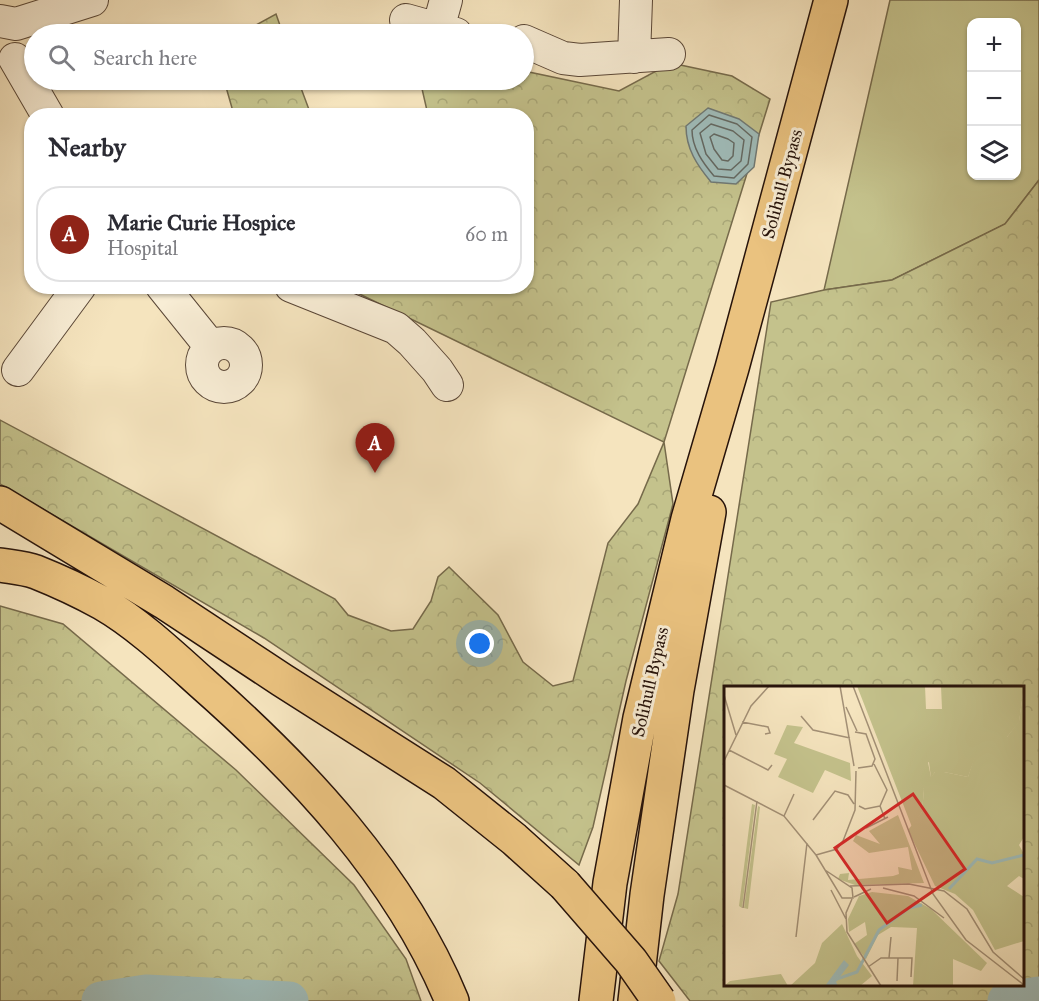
<!DOCTYPE html>
<meta charset="utf-8">
<style>
:root{--surface:#fff;--page:#f2f2f3;--text:#2b2b33;--muted:#7c7c81;--line:#e1e1e2;--accent:#8f2418}
body{margin:0;font-family:"IM FELL Great Primer",serif;background:var(--page);color:var(--text)}
.controls{position:absolute;right:18px;top:18px;display:grid;overflow:hidden;border-radius:12px;box-shadow:0 2px 4px #0004}
.controls button{width:54px;height:54px;display:grid;place-items:center;padding:0;border:0;border-bottom:2px solid var(--line);background:var(--surface);color:var(--text);font:30px sans-serif}
.you{position:absolute;left:480px;top:644px;width:21px;height:21px;margin:-15px;border:4px solid #fff;border-radius:50%;background:#1a73e8;box-shadow:0 0 0 9px #1a73e833}
.badge{display:grid;place-items:center;width:39px;height:39px;border-radius:50%;background:var(--accent);color:#fff;font-size:20px;font-weight:700}
.pin{position:absolute;translate:-50% -50px;filter:drop-shadow(0 2px 3px #0008)}
.pin::after{content:'';position:absolute;top:32px;width:21px;height:18px;background:inherit;clip-path:polygon(0 0,100% 0,50% 100%)}
.list{margin:0;padding:0;list-style:none}
h2{display:flex;justify-content:space-between;align-items:center;height:78px;margin:0;padding:0 24px;font-size:26px}
h2 small{font-size:20px;font-weight:400;color:var(--muted)}
.list li{display:grid;grid-template-columns:39px 1fr auto;gap:18px;align-items:center;box-sizing:border-box;height:96px;margin:0 12px 12px;padding:0 12px;border:2px solid var(--line);border-radius:24px}
.list b{display:block;font-size:22px;white-space:nowrap}
.list p{margin:0;font-size:20px;white-space:nowrap;color:var(--muted)}
.list em{font-size:20px;font-style:normal;color:var(--muted)}
.icon{flex:none;width:33px;height:33px;fill:none;stroke:currentColor;stroke-width:2;stroke-linecap:round;stroke-linejoin:round}
.map{position:relative;flex:none;width:1039px;height:1001px;overflow:hidden}
.search{position:absolute;background:var(--surface);box-shadow:0 2px 4px #0004;left:24px;top:24px;width:510px;height:66px;display:flex;align-items:center;gap:15px;box-sizing:border-box;padding:0 21px;border-radius:33px;color:var(--muted);font-size:22px}
.panel{position:absolute;background:var(--surface);box-shadow:0 2px 4px #0004;left:24px;top:108px;width:510px;height:186px;border-radius:24px}
.map>svg:first-child{display:block}
.green{fill:#c4c28c;stroke:#766a4b;stroke-width:1.5;fill-rule:evenodd}
.forest{fill:url(#forest-crowns);stroke:#766a4b;stroke-width:1.5;fill-rule:evenodd}
.water{fill:#9fbcba;stroke:#6f7874;stroke-width:1.5}
.lines{fill:none;stroke-linecap:round;stroke-linejoin:round}
.shore{stroke:#636862;stroke-width:1.5}
.river{stroke:#9fbcba;stroke-width:39}
.minor-casing{stroke:#5a4737;stroke-width:34}
.highway-casing{stroke:#27130a;stroke-width:36}
.minor{stroke:#f8edd5;stroke-width:32}
.highway{stroke:#eac27f;stroke-width:33}
.highway-bridge-casing{stroke:#27130a;stroke-width:36;stroke-linecap:butt}
.highway-bridge{stroke:#eac27f;stroke-width:33}
.labels{text-anchor:middle;dominant-baseline:central;stroke-width:6;stroke-linejoin:round;paint-order:stroke}
.street-label{font-size:18px;fill:#27130a;stroke:#f8edd5}
.inset-river{fill:none;stroke:#9fbcba;stroke-width:3}
.inset-road{fill:none;stroke:#a39076;stroke-width:1.5}
.view{fill:#d62828;fill-opacity:0.15;stroke:#d62828;stroke-width:3}
.inset-edge{fill:none;stroke:#27130a;stroke-width:3}
</style>
<div class="map">
<svg width="1039" height="1001" viewBox="0 0 1039 1001">
<defs>
<pattern id="forest-crowns" width="20" height="18" patternUnits="userSpaceOnUse" patternTransform="scale(1.5)"><rect width="20" height="18" fill="#c4c28c"/><path d="M2 6a3 3 0 1 1 6 0M12 15a3 3 0 1 1 6 0" fill="none" stroke="#a8a677"/></pattern>
</defs>
<rect width="100%" height="100%" fill="#f5e4be"/>
<filter id="stains"><feTurbulence type="fractalNoise" baseFrequency=".00333" numOctaves="4"/><feColorMatrix values="0 0 0 0 .2 0 0 0 0 .09 0 0 0 0 .02 0 0 0 .5 -.17"/></filter>
<radialGradient id="worn" r=".72"><stop offset=".6" stop-color="#630" stop-opacity="0"/><stop offset="1" stop-color="#630" stop-opacity=".3"/></radialGradient>
<path class="green" d="M890,0H1039V180L1005,224L892,280L824,290ZM972,22H1016V176H972Z"/>
<path class="forest" d="M276,14L283,34H240Z
M671,63L732,76L770,99L664,442L673,504L626,681L593,827L579,865L480,783L264,638L0,484V420L335,599L348,615L391,631L413,629L431,601L438,577L449,567L498,615L523,662L553,686L573,681L608,543L638,504L664,442L345,287L526,286V116L428,115L420,80H524V71L619,91Z
M224,80H298L311,115H234Z
M1039,180V1001H690L659,961L678,894L771,302L824,290L892,280L1005,224ZM726,688H1022V984H726Z
M0,606L63,624L236,770L354,885L406,959L421,1001H0Z"/>
<path class="water" d="M708,108L739,119L759,134L754,167L736,184L711,182C697,165 686,149 686,126Z"/>
<g class="lines">
<path class="shore" d="M709,115L737,124L752,137L748,164L734,178L714,176C703,163 692,148 692,130Z
M711,124L733,131L744,140L741,161L731,170L718,169L706,154L700,133Z
M714,134L728,139L734,143L733,156L728,161L722,160L714,149L710,137Z"/>
<path class="river" d="M101,1001L146,994L289,1001
M1007,1001L1039,996"/>
<g class="minor-casing">
<path id="minor" d="M406,20L456,34
M0,21L16,24L92,0
M438,29L446,0
M524,41L563,58L580,60L669,54
M634,57L636,0
M15,59L48,116
M162,286L211,347
M291,286L396,328L412,342L437,370L447,385
M202 365a22 22 0 1 1 44 0a22 22 0 1 1-44 0Z
M18,370L80,286"/>
</g>
<g class="highway-casing">
<path id="highway" d="M0,503L164,602L282,680L444,783L514,839L565,885
M0,565C12,567 25,568 36,572C56,580 82,592 102,603C137,623 171,655 201,682C302,771 400,875 452,1001
M596,1001L610,883L640,718L688,519L732,368L831,0
M635,1001L647,895L677,690L709,512"/>
</g>
<use href="#minor" class="minor"/>
<use href="#highway" class="highway"/>
<g class="highway-bridge-casing">
<path id="highway-bridge" d="M565,885L631,961L659,1001"/>
</g>
<use href="#highway-bridge" class="highway-bridge"/>
</g>
<g class="labels">
<g class="street-label">
<text transform="translate(782 184) rotate(-75)">Solihull Bypass</text>
<text transform="translate(650 682) rotate(-77)">Solihull Bypass</text>
</g>
</g>
<g transform="translate(724 686)">
<rect width="300" height="300" fill="#f5e4be"/>
<path d="M133,0H201L202,23H218L217,0H300L295,36L283,51L253,66L244,91L220,86H211L207,92L205,76L189,85L200,103L198,126L188,141ZM28,118L31,119L18,222L15,220ZM34,120L36,121L24,223L20,222Z" fill="#c4c28c"/>
<path d="M300,0V151L295,159L300,168V193L295,190L283,200L300,211V255L271,264L249,224L231,208L211,200L184,144L198,126L200,103L183,92L188,88L186,79L192,65L196,64L202,67L207,91L211,86H220L244,91L257,51H283L295,35ZM63,39L79,41L70,57L126,77L127,95L101,84L89,107L54,91L63,73L50,68ZM174,129L200,197L131,199L114,193L116,188L125,187L124,194L169,190L175,188L174,181L188,184L184,161L145,167L129,155L132,149L156,158L145,145ZM148,206L184,210L207,223L263,277L257,285L229,273V300H189L193,242L167,241L154,249L142,273L130,258L143,249L141,236L125,246L124,233L135,210ZM118,238L133,270L148,290L136,300H66L91,277L98,257ZM57,288L64,300H0L6,295Z" fill="#c4c28c"/>
<path d="M120,274L125,279L112,296L114,300H101Z" fill="#9fbcba"/>
<path class="inset-river" d="M225,203L253,173L268,177L300,169M107,300L110,294L133,286L155,244L185,222L198,219"/>
<path class="inset-road" d="M116,0L130,80M129,0L209,208L242,254L300,299M0,9L12,49M122,21L133,45M77,30L89,44L126,52M18,36L44,41L46,47L41,48M131,46L142,48L151,73L148,80L134,82M5,64L44,84L48,79M0,75L27,20L45,0M150,78L163,104L156,120L161,133M0,99L60,130L92,169L118,212H129L128,202L101,184M135,120L141,123L156,120M60,130L70,108M89,134L111,105L124,109L130,118M142,142L164,131M92,169L113,163L119,155L131,124L132,85M126,200L185,198L220,205L243,223L269,266L300,293M159,202L190,210L220,232M107,204L122,233M130,211L147,203M128,213L122,227L123,246L157,300M19,222L33,115M72,251L83,157M165,272L167,251M144,281L157,272H188L187,291M173,295L174,272"/>
<path class="view" d="M189,108L241,183L163,237L111,162Z"/>
<rect width="300" height="300" class="inset-edge"/>
</g>
<rect width="100%" height="100%" filter="url(#stains)"/>
<rect width="100%" height="100%" fill="url(#worn)"/>
</svg>
<div class="controls">
<button>+</button>
<button>−</button>
<button><svg class="icon" aria-label="layers" viewBox="0 0 24 24"><path d="M12 4l9 5-9 5-9-5zM3 14l9 5 9-5"/></svg></button>
</div>
<div class="you"></div>
<div class="pin badge" style="left:375px;top:473px">A</div>
<div class="search"><svg class="icon" aria-label="search" viewBox="0 0 24 24"><circle cx="10" cy="10" r="6"/><path d="M15 15l6 6"/></svg>Search here</div>
<section class="panel">
<h2>Nearby<small></small></h2>
<ul class="list">
<li><span class="badge">A</span><div><b>Marie Curie Hospice</b><p>Hospital</p></div><em>60 m</em></li>
</ul>
</section>
</div>
